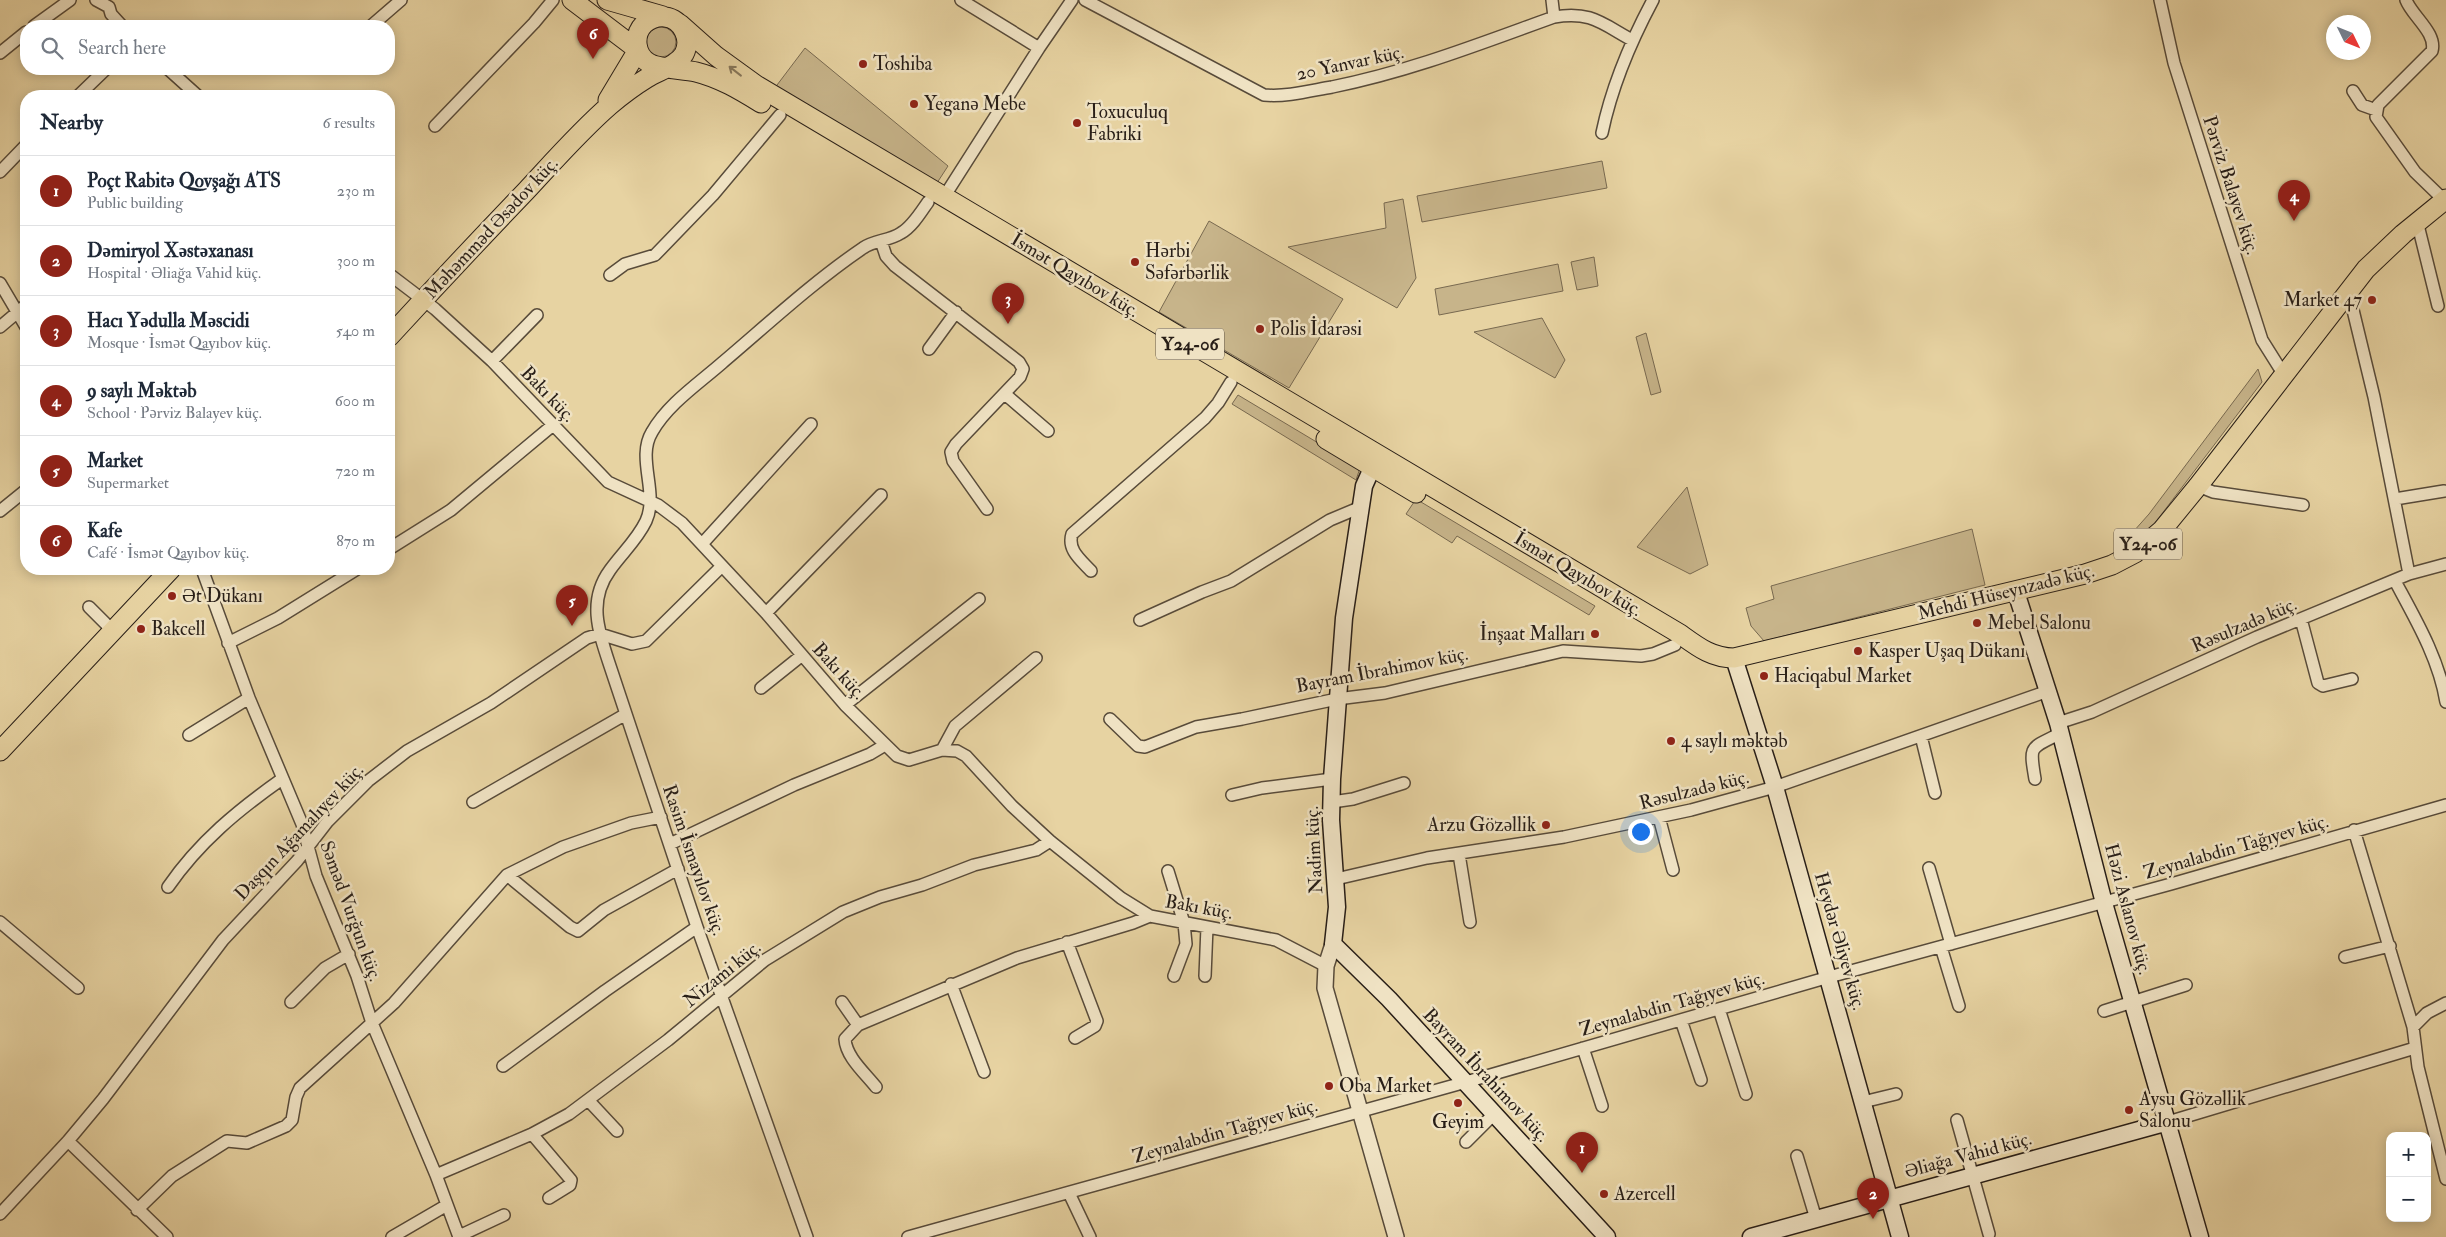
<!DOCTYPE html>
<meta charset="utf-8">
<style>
:root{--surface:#fff;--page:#f2f2f3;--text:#1f2937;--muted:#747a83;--line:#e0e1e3;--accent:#8f2418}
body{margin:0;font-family:"IM FELL Double Pica",serif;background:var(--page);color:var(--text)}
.controls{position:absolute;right:15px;bottom:15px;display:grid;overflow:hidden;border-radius:10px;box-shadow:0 2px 12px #0003}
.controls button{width:45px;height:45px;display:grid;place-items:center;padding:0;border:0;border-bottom:1px solid var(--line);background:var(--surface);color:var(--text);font:25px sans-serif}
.compass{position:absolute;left:2326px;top:15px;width:45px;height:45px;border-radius:50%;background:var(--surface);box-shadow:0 2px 12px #0003;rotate:133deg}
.you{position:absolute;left:1640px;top:831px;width:18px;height:18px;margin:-12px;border:4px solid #fff;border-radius:50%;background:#1a73e8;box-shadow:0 0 0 8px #1a73e833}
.badge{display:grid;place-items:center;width:32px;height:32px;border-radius:50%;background:var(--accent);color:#fff;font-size:16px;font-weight:700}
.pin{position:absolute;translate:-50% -41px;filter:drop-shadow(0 1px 2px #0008)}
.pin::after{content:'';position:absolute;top:26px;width:18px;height:15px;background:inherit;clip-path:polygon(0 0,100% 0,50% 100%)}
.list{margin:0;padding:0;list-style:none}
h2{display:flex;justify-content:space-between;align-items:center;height:65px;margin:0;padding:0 20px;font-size:21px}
h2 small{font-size:16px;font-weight:400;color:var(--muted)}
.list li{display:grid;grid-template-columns:32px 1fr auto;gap:15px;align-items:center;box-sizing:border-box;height:70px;padding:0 20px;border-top:1px solid var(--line)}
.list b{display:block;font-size:19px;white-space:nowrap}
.list p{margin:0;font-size:16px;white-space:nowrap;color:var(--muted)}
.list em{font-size:16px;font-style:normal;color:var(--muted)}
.icon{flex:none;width:28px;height:28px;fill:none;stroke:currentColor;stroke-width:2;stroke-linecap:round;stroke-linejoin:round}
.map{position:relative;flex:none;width:2446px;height:1237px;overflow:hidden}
.search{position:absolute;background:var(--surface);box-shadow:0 2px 12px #0003;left:20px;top:20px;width:375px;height:55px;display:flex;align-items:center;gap:12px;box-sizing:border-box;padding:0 18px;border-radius:20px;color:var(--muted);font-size:19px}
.panel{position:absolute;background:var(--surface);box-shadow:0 2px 12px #0003;left:20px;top:90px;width:375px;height:485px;border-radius:20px}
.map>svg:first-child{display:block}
.green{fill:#c7b48a;stroke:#786950}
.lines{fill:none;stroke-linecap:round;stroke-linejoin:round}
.minor-casing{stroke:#584b3a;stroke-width:14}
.tertiary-casing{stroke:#584b3a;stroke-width:18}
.secondary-casing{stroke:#281e17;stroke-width:19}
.primary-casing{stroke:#281e17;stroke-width:21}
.minor{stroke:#efe2c3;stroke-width:11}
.tertiary{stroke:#efe2c3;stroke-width:15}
.secondary{stroke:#efe2c3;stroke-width:16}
.primary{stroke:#e7d3a2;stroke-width:19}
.oneway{stroke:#88785c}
.poi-dot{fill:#8f2418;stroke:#efe2c3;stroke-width:2}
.labels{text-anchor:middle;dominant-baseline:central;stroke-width:5;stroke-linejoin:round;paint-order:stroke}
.shield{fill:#efe2c3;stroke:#64594b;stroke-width:1}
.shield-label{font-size:18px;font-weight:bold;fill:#281e17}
.street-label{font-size:19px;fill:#281e17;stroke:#efe2c3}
.poi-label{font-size:19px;fill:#281e17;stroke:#efe2c3;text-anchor:start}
</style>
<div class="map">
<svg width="2446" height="1237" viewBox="0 0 2446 1237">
<rect width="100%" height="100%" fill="#e7d3a2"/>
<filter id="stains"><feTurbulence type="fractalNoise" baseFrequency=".004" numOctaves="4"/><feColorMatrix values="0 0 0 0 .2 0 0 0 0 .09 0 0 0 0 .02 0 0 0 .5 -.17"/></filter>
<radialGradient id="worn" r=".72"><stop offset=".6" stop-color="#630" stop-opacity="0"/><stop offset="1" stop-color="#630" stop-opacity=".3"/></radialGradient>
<path class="green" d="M646 42a15 15 0 1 1 30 0a15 15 0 1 1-30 0Z
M805,48L948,166L935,186L774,89Z
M1602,161L1607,188L1422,222L1417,196Z
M1403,199L1416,278L1397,308L1288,247L1386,228L1384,203Z
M1209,221L1343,299L1289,388L1159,312Z
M1594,257L1598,286L1577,290L1571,262Z
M1558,264L1563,291L1439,315L1435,289Z
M1542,318L1565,360L1555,378L1474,332Z
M1646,333L1661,392L1651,395L1636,337Z
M2258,369L2262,382L2145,536L2125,541L2149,514Z
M1238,395L1360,468L1356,480L1232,404Z
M1687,487L1708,565L1690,574L1637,547Z
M1416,499L1595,606L1589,615L1457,536L1452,543L1406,514Z
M1972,529L1985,585L1764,641L1751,626L1746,608L1774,599L1771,586Z"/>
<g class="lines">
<g class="minor-casing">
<path id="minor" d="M96,0L109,7
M961,0L1039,48
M1085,0L1264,95C1287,97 1309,91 1332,87C1411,71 1479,44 1554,17C1591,11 1601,23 1632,40
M1552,0L1554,17
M2160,0L2174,63L2262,340L2284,375
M2406,0C2412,16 2437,33 2432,51L2378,105L2376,117L2415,172L2446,202
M109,7L111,14L122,26
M34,26L70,0
M371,26L401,0
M0,53L26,32
M168,69L198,96
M2353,91L2362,105L2376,110
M78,96L106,69
M435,126L534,23L553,0
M1602,133C1612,85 1630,43 1653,0
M0,172L26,145
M944,197L1039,48L1072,0
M2417,221L2438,306
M881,241L886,256L895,266L1019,362L1023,369L1020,377L956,444L951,452L953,461L987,509
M389,274L435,309L492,361L608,482L658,505L682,523L766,613L845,705L897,756L909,760L942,750L957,751L966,756L1012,806L1050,841L1121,898L1150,916L1276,940L1326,966
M610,275L625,264L655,255L713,195L780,115
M0,283L26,327
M2346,294L2353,310L2374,397L2409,574
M0,327L26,305
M929,349L956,312
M492,361L537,315
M1005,394L1048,431
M2198,486L2213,492L2303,505
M2395,499L2444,491
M0,511L26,490
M702,544L811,424
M389,549L451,510L553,425
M202,569L249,698L302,824L316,876L357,976L372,1023L436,1175L459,1237
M1091,571C1081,560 1067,550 1072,534L1205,418L1218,403L1231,382
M2395,581C2416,620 2439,659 2446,702
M89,607L113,631
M766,613L881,495
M2301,619L2318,683L2323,686L2352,679
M1140,620L1202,592L1231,581L1330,520L1361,507
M228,643L278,618L357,569
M761,688L801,656
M845,705L979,599
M1110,719L1138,746L1145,747L1196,727L1242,719L1337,699L1385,693L1563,651L1641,656L1653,654L1675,645
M2058,723L2092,712L2257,637L2409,574L2446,564
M189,735L249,698
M1921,736L1935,793
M942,750L955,726L1036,658
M2035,779C2029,744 2030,749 2061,733
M1232,795L1262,788L1332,779
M473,802L626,714
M1332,802L1353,799L1404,783
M1659,817L1673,870
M2354,830L2413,1027L2418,1067L2446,1179
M670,844L794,785L870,754L885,745
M1459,854L1470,922
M1929,868L1951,944
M1168,871L1184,923L1186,944L1174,976
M507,875L570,927L578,931L604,910L678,869
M1336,879L1427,858L1564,837L1691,810L1775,787L2048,691
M168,887C199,842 238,810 282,779
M0,922L78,988
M1067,942L1097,1021L1095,1026L1075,1038
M1941,947L1959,1006
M2345,957L2390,946
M1205,976L1207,927
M951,984L984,1072
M291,1002L325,968L349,954
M842,1002L858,1025
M1719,1009L1746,1094
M2104,1011L2186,985
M1681,1020L1701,1080
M2413,1027L2427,1013L2446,1003
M1583,1048L1602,1106
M503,1066L605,991L697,927
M876,1087C865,1073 846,1057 845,1039L858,1025L1017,958L1133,923L1150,916
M589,1101L617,1131
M1863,1102L1896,1094
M1957,1120L1989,1234
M2168,1122L2415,1048
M532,1134L571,1180L570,1185L549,1198
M68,1141L167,1237
M1466,1142L1494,1114
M1797,1156L1816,1219
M436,1175L532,1134L569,1114L668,1040L765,960L843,912L880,897L922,885L974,865L1036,850L1050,841
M1069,1193L1090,1237
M137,1210L172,1176L227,1141L247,1143L286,1126L292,1120L296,1097L300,1088L394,1003L507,875L563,847L631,823L661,817
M0,1214L68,1141L103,1099L223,940L297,861L328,821L368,781L407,751L491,703L587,638L600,634L632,644L646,641L722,566
M459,1236L504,1215
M392,1237L447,1205
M807,1237L697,927L609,663C598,630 588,600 610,570C622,553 637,540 646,521C659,493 636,458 652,432C668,404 698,384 722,363C768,324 813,282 863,248C874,240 889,241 901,233C912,227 921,212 928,202
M908,1237L1466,1082L1829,977L2171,884L2446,805"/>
</g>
<g class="tertiary-casing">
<path id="tertiary" d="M1333,944L1326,966L1325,988L1396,1237"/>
</g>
<g class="secondary-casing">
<path id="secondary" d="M1377,457L1364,486L1344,618L1332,779L1331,820L1337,907L1333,944L1389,999L1607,1237
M2016,592L2058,723L2104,903L2200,1237
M1734,658L1775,787L1900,1237
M1751,1237L2168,1122"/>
</g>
<g class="primary-casing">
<path id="primary" d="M572,0L638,50L608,100
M607,0L663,16
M680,24L716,56L756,85L1680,634C1698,647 1712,658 1734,658L2085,574L2112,565L2135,553L2162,530L2198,486L2366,269L2403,234L2446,199
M389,337C434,288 480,239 526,191C553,162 580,131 610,105C622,95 634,86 647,78C658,71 677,66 684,54C692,39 682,19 665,17C657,16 650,19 644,24C633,35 635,55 649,63C658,69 684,69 696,72C720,78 740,90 761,103
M1326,439L1416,493
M0,751L171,569"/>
</g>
<use href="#minor" class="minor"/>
<use href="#tertiary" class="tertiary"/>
<use href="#secondary" class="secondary"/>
<use href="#primary" class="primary"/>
</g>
<defs><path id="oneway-shaft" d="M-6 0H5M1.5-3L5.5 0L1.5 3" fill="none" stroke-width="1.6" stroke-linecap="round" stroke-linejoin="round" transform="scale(1.25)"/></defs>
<use class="oneway" href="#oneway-shaft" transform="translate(735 71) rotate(-142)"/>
<g class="poi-dot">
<circle cx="863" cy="64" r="5"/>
<circle cx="914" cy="104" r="5"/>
<circle cx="1077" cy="123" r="5"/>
<circle cx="1135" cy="262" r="5"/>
<circle cx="2372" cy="300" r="5"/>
<circle cx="1260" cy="329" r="5"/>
<circle cx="172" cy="596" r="5"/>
<circle cx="1977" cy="623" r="5"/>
<circle cx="141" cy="629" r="5"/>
<circle cx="1595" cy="634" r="5"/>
<circle cx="1858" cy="651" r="5"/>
<circle cx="1764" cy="676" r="5"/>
<circle cx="1671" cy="741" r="5"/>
<circle cx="1546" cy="825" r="5"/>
<circle cx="1329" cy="1086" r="5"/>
<circle cx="1458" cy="1103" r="5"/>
<circle cx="2129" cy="1110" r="5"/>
<circle cx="1604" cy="1194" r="5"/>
</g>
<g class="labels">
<g class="shield">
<rect x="1156" y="328.5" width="68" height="31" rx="4"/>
<rect x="2114" y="528.5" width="68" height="31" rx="4"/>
</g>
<g class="shield-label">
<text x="1190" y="344">Y24-06</text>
<text x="2148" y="544">Y24-06</text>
</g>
<g class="street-label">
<text transform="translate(1350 63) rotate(-12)">20 Yanvar küç.</text>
<text transform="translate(2231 185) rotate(72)">Pərviz Balayev küç.</text>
<text transform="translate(491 228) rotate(-47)">Məhəmməd Əsədov küç.</text>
<text transform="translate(1075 275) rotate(31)">İsmət Qayıbov küç.</text>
<text transform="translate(548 394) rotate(46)">Bakı küç.</text>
<text transform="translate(1578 574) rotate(31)">İsmət Qayıbov küç.</text>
<text transform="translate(2006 592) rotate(-14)">Mehdi Hüseynzadə küç.</text>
<text transform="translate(2244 625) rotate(-23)">Rəsulzadə küç.</text>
<text transform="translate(1382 670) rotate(-11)">Bayram İbrahimov küç.</text>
<text transform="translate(839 671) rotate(48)">Bakı küç.</text>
<text transform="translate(1694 790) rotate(-14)">Rəsulzadə küç.</text>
<text transform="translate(299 832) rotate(-47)">Daşqın Ağamalıyev küç.</text>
<text transform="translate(2236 847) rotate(-16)">Zeynalabdin Tağıyev küç.</text>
<text transform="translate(1314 850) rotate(-93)">Nadim küç.</text>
<text transform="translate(694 860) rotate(71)">Rasim İsmayılov küç.</text>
<text transform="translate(1199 907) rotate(10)">Bakı küç.</text>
<text transform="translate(2128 909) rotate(75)">Həzi Aslanov küç.</text>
<text transform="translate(351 911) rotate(70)">Səməd Vurğun küç.</text>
<text transform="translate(1840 941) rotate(74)">Heydər Əliyev küç.</text>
<text transform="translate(722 974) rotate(-39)">Nizami küç.</text>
<text transform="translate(1672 1004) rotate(-16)">Zeynalabdin Tağıyev küç.</text>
<text transform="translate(1486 1075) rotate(47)">Bayram İbrahimov küç.</text>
<text transform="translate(1225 1131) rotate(-16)">Zeynalabdin Tağıyev küç.</text>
<text transform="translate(1968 1155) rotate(-15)">Əliağa Vahid küç.</text>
</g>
<g class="poi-label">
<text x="873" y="64">Toshiba</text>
<text x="924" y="104">Yeganə Mebe</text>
<text x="1087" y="112">Toxuculuq<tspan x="1087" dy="22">Fabriki</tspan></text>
<text x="1145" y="251">Hərbi<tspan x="1145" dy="22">Səfərbərlik</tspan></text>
<text x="2362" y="300" text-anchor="end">Market 47</text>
<text x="1270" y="329">Polis İdarəsi</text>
<text x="182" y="596">Ət Dükanı</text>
<text x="1987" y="623">Mebel Salonu</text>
<text x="151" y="629">Bakcell</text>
<text x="1585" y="634" text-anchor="end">İnşaat Malları</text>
<text x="1868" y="651">Kasper Uşaq Dükanı</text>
<text x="1774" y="676">Haciqabul Market</text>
<text x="1681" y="741">4 saylı məktəb</text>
<text x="1536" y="825" text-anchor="end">Arzu Gözəllik</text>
<text x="1339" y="1086">Oba Market</text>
<text x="2139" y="1099">Aysu Gözəllik<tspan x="2139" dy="22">Salonu</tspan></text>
<text x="1458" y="1122" text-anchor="middle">Geyim</text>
<text x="1614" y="1194">Azercell</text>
</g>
</g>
<rect width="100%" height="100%" filter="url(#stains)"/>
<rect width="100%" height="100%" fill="url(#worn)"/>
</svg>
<div class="controls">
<button>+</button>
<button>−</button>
</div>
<svg class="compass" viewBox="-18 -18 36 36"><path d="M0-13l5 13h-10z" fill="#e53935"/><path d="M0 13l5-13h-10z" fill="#747a83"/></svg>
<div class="you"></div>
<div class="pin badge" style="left:1582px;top:1173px">1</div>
<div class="pin badge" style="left:1873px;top:1219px">2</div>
<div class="pin badge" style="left:1008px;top:324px">3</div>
<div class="pin badge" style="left:2294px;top:221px">4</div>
<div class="pin badge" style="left:572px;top:626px">5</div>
<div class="pin badge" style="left:593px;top:59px">6</div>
<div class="search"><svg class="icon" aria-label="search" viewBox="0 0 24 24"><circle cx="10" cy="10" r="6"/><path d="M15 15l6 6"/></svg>Search here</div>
<section class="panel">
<h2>Nearby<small>6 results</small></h2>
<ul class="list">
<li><span class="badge">1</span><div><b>Poçt Rabitə Qovşağı ATS</b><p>Public building</p></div><em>230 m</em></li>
<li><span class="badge">2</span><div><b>Dəmiryol Xəstəxanası</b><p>Hospital · Əliağa Vahid küç.</p></div><em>300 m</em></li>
<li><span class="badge">3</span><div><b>Hacı Yədulla Məscidi</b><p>Mosque · İsmət Qayıbov küç.</p></div><em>540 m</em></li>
<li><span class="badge">4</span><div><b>9 saylı Məktəb</b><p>School · Pərviz Balayev küç.</p></div><em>600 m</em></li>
<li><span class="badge">5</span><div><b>Market</b><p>Supermarket</p></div><em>720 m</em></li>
<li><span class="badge">6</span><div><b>Kafe</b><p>Café · İsmət Qayıbov küç.</p></div><em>870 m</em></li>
</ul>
</section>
</div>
